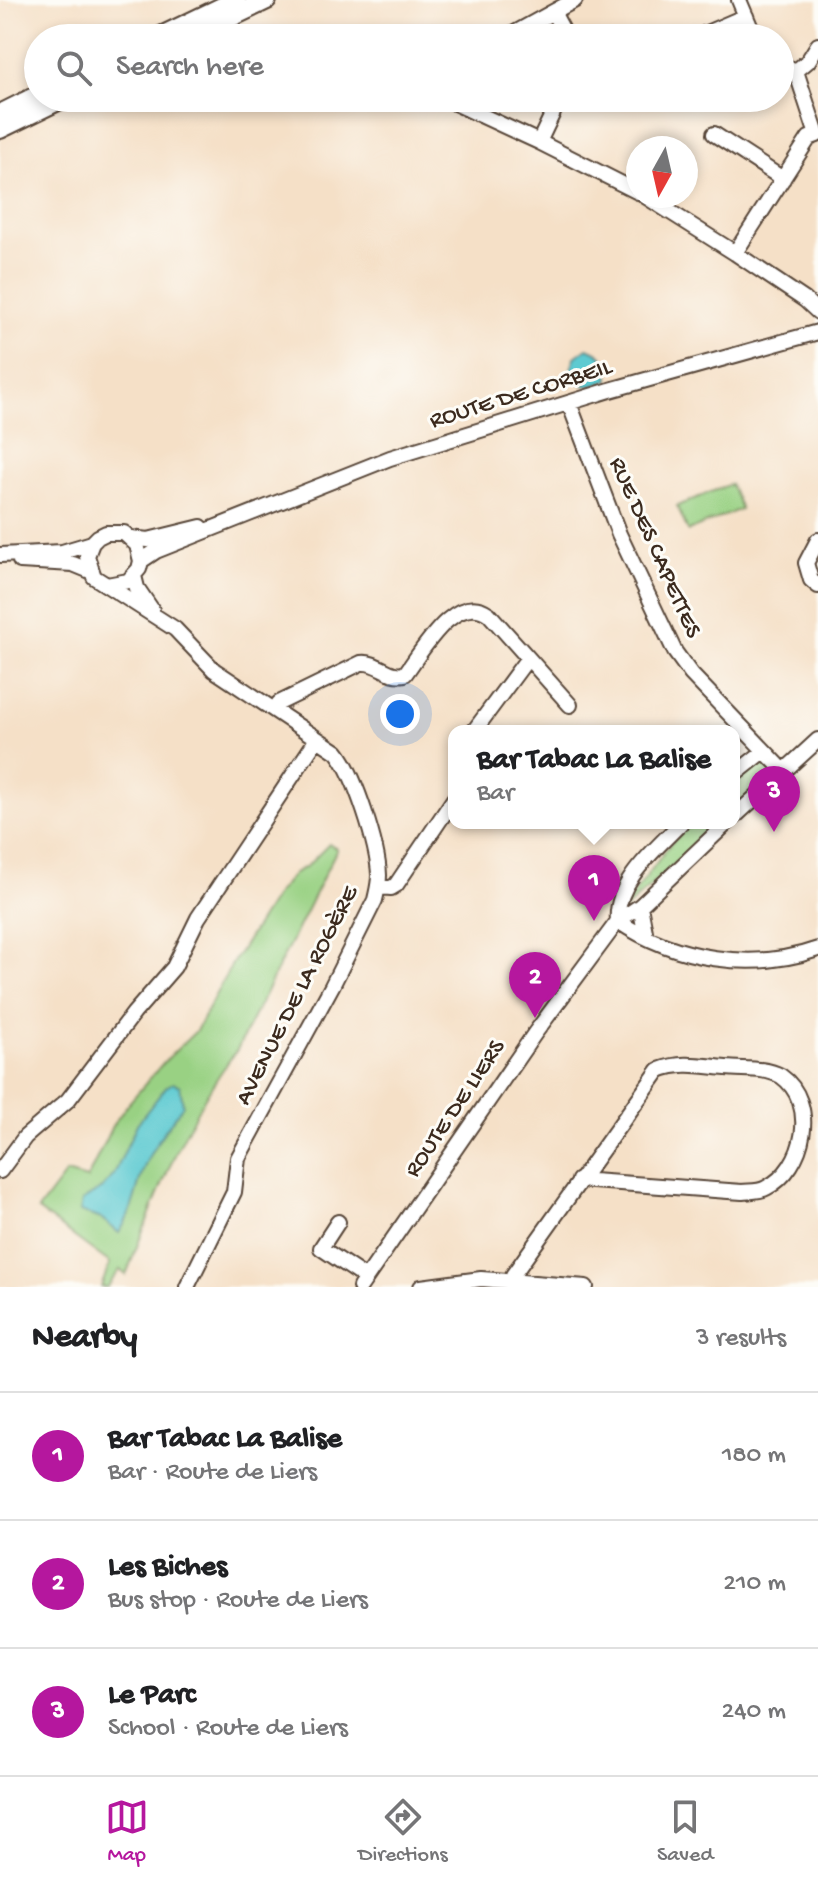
<!DOCTYPE html>
<meta charset="utf-8">
<style>
:root{--surface:#fff;--page:#f6f6f6;--text:#202124;--muted:#757577;--line:#e0e0e0;--accent:#b5179e}
body{margin:0;font-family:"Gochi Hand",sans-serif;background:var(--page);color:var(--text)}
.compass{position:absolute;left:626px;top:136px;width:72px;height:72px;border-radius:50%;background:var(--surface);box-shadow:0 4px 12px #0003;rotate:188deg}
.you{position:absolute;left:400px;top:714px;width:28px;height:28px;margin:-20px;border:6px solid #fff;border-radius:50%;background:#1a73e8;box-shadow:0 0 0 12px #1a73e833}
.badge{display:grid;place-items:center;width:52px;height:52px;border-radius:50%;background:var(--accent);color:#fff;font-size:26px;font-weight:700}
.pin{position:absolute;translate:-50% -66px;filter:drop-shadow(0 2px 4px #0008)}
.pin::after{content:'';position:absolute;top:42px;width:28px;height:24px;background:inherit;clip-path:polygon(0 0,100% 0,50% 100%)}
.popup{position:absolute;left:448px;top:725px;width:292px;height:104px;box-sizing:border-box;display:grid;place-content:center;border-radius:16px;background:var(--surface);filter:drop-shadow(0 2px 6px #0005);font-size:26px;white-space:nowrap;color:var(--muted)}
.popup b{font-size:30px;color:var(--text)}
.popup::after{content:'';position:absolute;left:50%;top:100%;margin-left:-16px;border:16px solid transparent;border-top-color:var(--surface)}
.list{margin:0;padding:0;list-style:none}
h2{display:flex;justify-content:space-between;align-items:center;height:104px;margin:0;padding:0 32px;font-size:34px}
h2 small{font-size:26px;font-weight:400;color:var(--muted)}
.list li{display:grid;grid-template-columns:52px 1fr auto;gap:24px;align-items:center;box-sizing:border-box;height:128px;padding:0 32px;border-top:2px solid var(--line)}
.list b{display:block;font-size:30px;white-space:nowrap}
.list p{margin:0;font-size:26px;white-space:nowrap;color:var(--muted)}
.list em{font-size:26px;font-style:normal;color:var(--muted)}
.icon{flex:none;width:44px;height:44px;fill:none;stroke:currentColor;stroke-width:2;stroke-linecap:round;stroke-linejoin:round}
.map{position:relative;flex:none;width:818px;height:1287px;overflow:hidden}
.search{position:absolute;background:var(--surface);box-shadow:0 4px 12px #0003;left:24px;right:24px;top:24px;height:88px;display:flex;align-items:center;gap:20px;box-sizing:border-box;padding:0 28px;border-radius:44px;color:var(--muted);font-size:30px}
.sheet{height:488px;background:var(--surface)}
nav{display:flex;justify-content:space-around;align-items:center;box-sizing:border-box;height:112px;border-top:2px solid var(--line);background:var(--surface);font-size:22px;color:var(--muted)}
nav a{display:grid;justify-items:center;gap:4px}
nav .on{color:var(--accent)}
.map>svg:first-child{display:block}
.green{fill:#99d183;stroke:#6a7e50;stroke-width:2}
.water{fill:#5dcad1;stroke:#4c7a78;stroke-width:2}
.lines{fill:none;stroke-linecap:round;stroke-linejoin:round}
.minor-casing{stroke:#574537;stroke-width:18}
.major-casing{stroke:#574537;stroke-width:22}
.minor{stroke:#fff;stroke-width:14}
.major{stroke:#fff;stroke-width:18}
.labels{text-anchor:middle;dominant-baseline:central;stroke-width:6;stroke-linejoin:round;paint-order:stroke}
.street-label{font-size:24px;fill:#3b2a1e;stroke:#fdfcf7}
</style>
<div class="map">
<svg width="818" height="1287" viewBox="0 0 818 1287">
<rect width="100%" height="100%" fill="#fdfcf7"/>
<filter id="ink" filterUnits="userSpaceOnUse"><feTurbulence type="fractalNoise" baseFrequency=".0125" numOctaves="2"/><feDisplacementMap in="SourceGraphic" scale="16" xChannelSelector="R" yChannelSelector="G"/><feConvolveMatrix kernelMatrix="1 2 1 2 8 2 1 2 1" color-interpolation-filters="sRGB"/></filter>
<filter id="wash" filterUnits="userSpaceOnUse"><feTurbulence type="fractalNoise" baseFrequency=".006" numOctaves="4" result="noise"/><feDisplacementMap in="SourceGraphic" scale="32" xChannelSelector="R" yChannelSelector="G"/><feGaussianBlur stdDeviation="1.8" result="paint"/><feColorMatrix in="noise" values="0 0 0 0 0 0 0 0 0 0 0 0 0 0 0 0 0 1.4 0 .05"/><feComposite in="paint" operator="in"/></filter>
<g filter="url(#wash)">
<rect width="100%" height="100%" fill="#f5e0c7"/>
<path class="green" d="M730,484L741,509L688,531L677,506Z
M760,761L774,774L734,810V785Z
M693,823H720L625,909L624,907L671,843Z
M329,844L337,849L237,1050C186,1116 156,1197 126,1275L120,1270L107,1287H101L110,1263L38,1210L66,1173L87,1179L112,1126L127,1105L163,1063L196,1031L232,964L277,893L294,873L307,866Z"/>
<path class="water" d="M587,348C605,353 608,362 609,380C588,389 585,390 570,373L575,357Z
M173,1083L180,1086L183,1105C170,1125 155,1141 146,1163C135,1188 135,1210 119,1233L102,1219L80,1212L82,1201L102,1188L114,1175L137,1124L166,1087Z"/>
</g>
<g filter="url(#ink)">
<g class="lines">
<g class="minor-casing">
<path id="minor" d="M739,0L755,38
M506,38L553,12
M567,38L553,12L575,0
M695,38L746,16
M780,64L796,71
M444,98L539,142L638,192
M714,134L783,179
M539,142L560,98
M645,196L735,253L805,300L818,312
M735,253L809,138L817,135L796,71L808,61L818,45
M569,403L619,534L675,652L691,674L783,770
M131,538L148,540L201,527
M818,540L806,563L811,580L818,586
M0,555L62,552L92,543
M20,561L73,564L90,571
M141,561L156,551L390,458L610,390L818,332
M134,576L137,588L152,610
M107,585L128,581L139,569L141,561L137,545L124,533H106L98,537L92,543L87,556L94,577L175,629L214,670L337,752C355,774 378,847 379,875C379,884 377,891 375,900L332,986L238,1158L234,1192L187,1287
M274,710L279,703L361,663C378,661 388,678 405,674C422,651 456,590 489,614L570,705
M474,731L528,658
M734,775L763,752
M734,817L818,740
M379,887L391,888L396,885L454,799
M640,906L646,937
M618,921C675,960 753,972 818,949
M618,921C614,883 656,849 681,823
M0,1171L25,1137L68,1100L134,1013L174,967L198,918L317,739
M338,1222L321,1248L366,1278
M513,1281V1275L659,1070C683,1061 701,1066 726,1068C744,1070 764,1067 781,1076C818,1102 806,1168 766,1188C759,1192 749,1191 742,1192L579,1180
M360,1287L535,1033L618,921L640,906L727,823
M421,1287L481,1279L586,1287"/>
</g>
<g class="major-casing">
<path id="major" d="M157,38L236,0
M188,38L267,0
M0,114L38,95
M0,129L64,98"/>
</g>
<use href="#minor" class="minor"/>
<use href="#major" class="major"/>
</g>
</g>
<g class="labels">
<g class="street-label">
<text transform="translate(521 395) rotate(-17)">ROUTE DE CORBEIL</text>
<text transform="translate(654 548) rotate(66)">RUE DES CAPETTES</text>
<text transform="translate(298 996) rotate(-63)">AVENUE DE LA ROGÈRE</text>
<text transform="translate(456 1109) rotate(-56)">ROUTE DE LIERS</text>
</g>
</g>
</svg>
<svg class="compass" viewBox="-18 -18 36 36"><path d="M0-13l5 13h-10z" fill="#e53935"/><path d="M0 13l5-13h-10z" fill="#757577"/></svg>
<div class="you"></div>
<div class="pin badge" style="left:594px;top:921px">1</div>
<div class="popup"><b>Bar Tabac La Balise</b>Bar</div>
<div class="pin badge" style="left:535px;top:1018px">2</div>
<div class="pin badge" style="left:774px;top:832px">3</div>
<div class="search"><svg class="icon" aria-label="search" viewBox="0 0 24 24"><circle cx="10" cy="10" r="6"/><path d="M15 15l6 6"/></svg>Search here</div>
</div>
<section class="sheet">
<h2>Nearby<small>3 results</small></h2>
<ul class="list">
<li><span class="badge">1</span><div><b>Bar Tabac La Balise</b><p>Bar · Route de Liers</p></div><em>180 m</em></li>
<li><span class="badge">2</span><div><b>Les Biches</b><p>Bus stop · Route de Liers</p></div><em>210 m</em></li>
<li><span class="badge">3</span><div><b>Le Parc</b><p>School · Route de Liers</p></div><em>240 m</em></li>
</ul>
</section>
<nav>
<a class="on"><svg class="icon" aria-label="map" viewBox="0 0 24 24"><path d="M3 6l6-2 6 2 6-2v14l-6 2-6-2-6 2zM9 4v14M15 6v14"/></svg>Map</a>
<a><svg class="icon" aria-label="directions" viewBox="0 0 24 24"><path d="M12 3l9 9-9 9-9-9zM9 14v-3h6M13 9l2 2-2 2"/></svg>Directions</a>
<a><svg class="icon" aria-label="saved" viewBox="0 0 24 24"><path d="M7 4h10v16l-5-4-5 4z"/></svg>Saved</a>
</nav>
